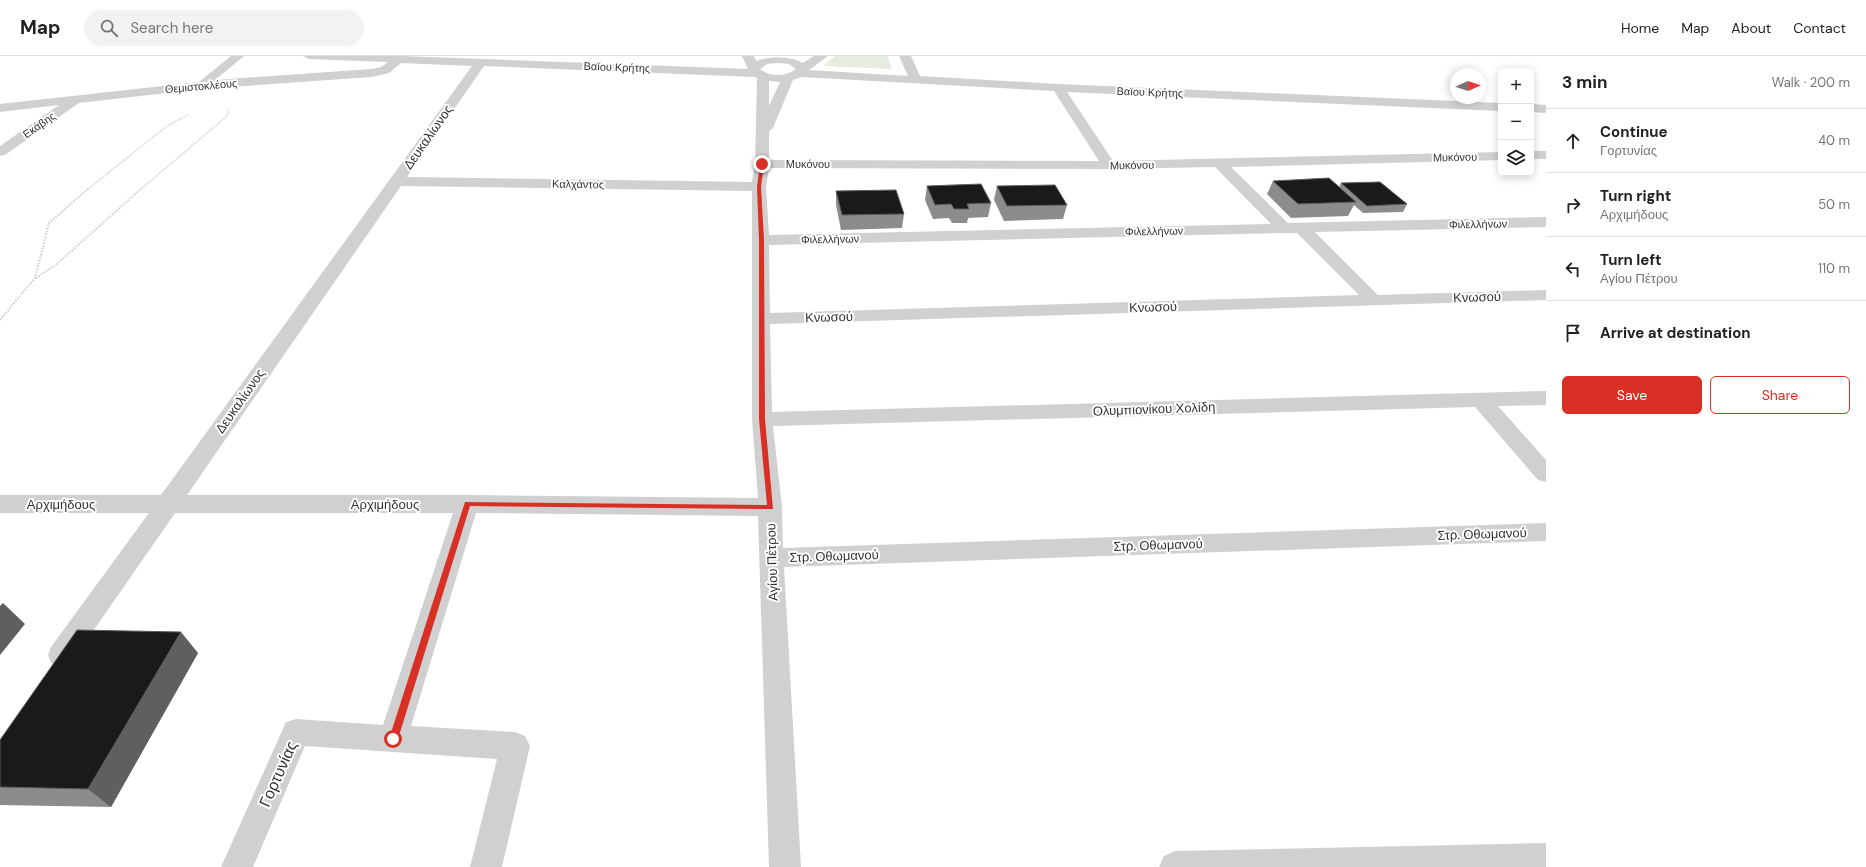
<!DOCTYPE html>
<meta charset="utf-8">
<style>
:root{--surface:#fff;--page:#f2f2f2;--text:#202124;--muted:#757577;--line:#e0e0e0;--accent:#d93025}
body{margin:0;font-family:"DM Sans",sans-serif;background:var(--page);color:var(--text)}
.controls{position:absolute;right:12px;top:12px;display:grid;overflow:hidden;border-radius:6px;box-shadow:0 2px 10px #0003}
.controls button{width:36px;height:36px;display:grid;place-items:center;padding:0;border:0;border-bottom:1px solid var(--line);background:var(--surface);color:var(--text);font:20px sans-serif}
.compass{position:absolute;left:1450px;top:12px;width:36px;height:36px;border-radius:50%;background:var(--surface);box-shadow:0 2px 10px #0003;rotate:87deg}
.stop{position:absolute;width:12px;height:12px;margin:-9px;border:3px solid #d93025;border-radius:50%;background:#fff}
.stop.end{background:#d93025;border-color:#fff;box-shadow:0 1px 4px #0008}
.list{margin:0;padding:0;list-style:none}
h2{display:flex;justify-content:space-between;align-items:center;height:52px;margin:0;padding:0 16px;font-size:17px}
h2 small{font-size:13px;font-weight:400;color:var(--muted)}
.list li{display:grid;grid-template-columns:26px 1fr auto;gap:12px;align-items:center;box-sizing:border-box;height:64px;padding:0 16px;border-top:1px solid var(--line)}
.list b{display:block;font-size:15px;white-space:nowrap}
.list p{margin:0;font-size:13px;white-space:nowrap;color:var(--muted)}
.list em{font-size:13px;font-style:normal;color:var(--muted)}
.actions{display:flex;gap:8px;padding:12px 16px}
.actions a{flex:1;padding:9px 0;border:1px solid var(--accent);border-radius:6px;text-align:center;font-size:14px;color:var(--accent)}
.actions .main{background:var(--accent);color:#fff}
.icon{flex:none;width:22px;height:22px;fill:none;stroke:currentColor;stroke-width:2;stroke-linecap:round;stroke-linejoin:round}
.map{position:relative;flex:none;width:1546px;height:811px;overflow:hidden}
header{display:flex;align-items:center;gap:24px;box-sizing:border-box;height:56px;padding:0 20px;background:var(--surface);border-bottom:1px solid var(--line)}
header strong{font-size:19px}
nav{display:flex;gap:22px;margin-inline-start:auto;font-size:14px}
.search{width:280px;height:36px;background:var(--page);display:flex;align-items:center;gap:10px;box-sizing:border-box;padding:0 14px;border-radius:22px;color:var(--muted);font-size:15px}
main{display:flex}
aside{flex:1;background:var(--surface)}
.map>svg:first-child{display:block}
.green{fill:#e6ecdf}
.lines{fill:none;stroke-linecap:round;stroke-linejoin:round}
.path-far1{stroke:#cdcdcd;stroke-width:1.5;stroke-dasharray:1 1;stroke-linecap:butt}
.path{stroke:#cdcdcd;stroke-width:2;stroke-dasharray:1.5 1.5;stroke-linecap:butt}
.minor{fill:#d0d0d0;fill-rule:evenodd}
.wall{fill:#8c8c8c}
.shaded-wall{fill:#5f5f5f}
.building{fill:#1a1a1a;stroke:#5f5f5f}
.route{fill:#d93025}
.labels{text-anchor:middle;dominant-baseline:central;stroke-width:4;stroke-linejoin:round;paint-order:stroke}
.far-street-label{font-size:11px;fill:#333;stroke:#fff}
.street-label{font-size:13px;fill:#333;stroke:#fff}
.near-street-label{font-size:16px;fill:#333;stroke:#fff}
</style>
<header>
<strong>Map</strong>
<div class="search"><svg class="icon" aria-label="search" viewBox="0 0 24 24"><circle cx="10" cy="10" r="6"/><path d="M15 15l6 6"/></svg>Search here</div>
<nav><a>Home</a><a>Map</a><a>About</a><a>Contact</a></nav>
</header>
<main>
<div class="map">
<svg width="1546" height="811" viewBox="0 0 1546 811">
<rect width="100%" height="100%" fill="#fff"/>
<path class="green" d="M835,0H887L892,13L823,10Z"/>
<g class="lines">
<path class="path-far1" d="M88,133L167,70L188,59
M141,133L226,61L229,54"/>
<path class="path" d="M36,222L57,208L142,132
M0,264L35,222L49,167L89,132"/>
<path class="minor" d="M231,0H244L215,24L371,13L381,11L388,6L309,3L303,0H401L748,13L742,0H754L756,5C770,0 790,0 803,7L814,0H828L809,14L908,20L899,0H911L920,20L1058,28L1501,47V55L1067,36L1113,105L1501,96V104L1231,111L1288,167L1546,161V171L1315,176L1378,239L1546,234V244L770,268L772,356L1546,335V349L1498,350L1546,404V426L1538,424L1475,351L773,370L782,451L783,492L1546,467V485L784,511L801,811H769L758,460L476,457L411,670L515,676L525,680L530,690L502,811H470L497,703L305,690L253,811H221L286,666L296,663L383,669L453,457H175L71,607L61,611L51,607L48,599L51,591L149,457H0V439H161L472,10L401,7L389,17L371,21L202,33L79,47L5,99L0,100V90L59,49L0,56V48L199,26ZM778,7L789,8L796,13C786,21 770,21 760,13L767,8ZM484,10L755,21L757,22L755,108L752,126L407,121ZM801,21L1054,35L1099,105L769,104V75L773,72L793,24ZM769,25L780,26L769,50ZM1215,111L1271,168L769,179L766,131L769,112L1109,113ZM401,130L752,135V363L758,442L467,439H187ZM1281,177H1297L1359,239L770,257L769,189Z
M1531,48L1546,49V57L1531,56Z
M1531,95H1546V103H1531Z
M1546,787V811H1159L1164,800L1175,795Z"/>
</g>
<path class="wall" d="M1273,125L1339,131L1341,127L1407,148L1403,156L1363,157L1354,149L1348,160L1291,162L1267,138Z
M927,130L991,147L988,161L968,162L967,167H952L949,162L933,163L925,144Z
M997,130L1067,149L1063,163L1004,165L994,144Z
M836,135L904,158L902,172L841,174L836,149Z
M198,597L111,751L0,749V684Z"/>
<path class="shaded-wall" d="M3,547L25,568L0,599V550Z
M181,576L198,597L111,751L88,733Z"/>
<path class="building" d="M1329,122L1356,146L1298,148L1273,125Z
M1380,126L1407,148L1367,150L1341,127Z
M981,128L991,147L967,148L969,153H954L951,148L935,149L927,130Z
M1055,129L1067,149L1007,150L997,130Z
M896,134L904,158L842,159L836,135Z
M77,574L181,576L88,733L0,731V684Z"/>
<path class="route" d="M762,107L764,108L761,131L764,184L765,363L773,453L470,450L398,683L396,686H390L389,683L465,446L767,449L759,363V184L757,131L760,108Z"/>
<g class="labels">
<g class="far-street-label">
<text transform="translate(617 11) rotate(2)">Βαϊου Κρήτης</text>
<text transform="translate(201 30) rotate(-5)">Θεμιστοκλέους</text>
<text transform="translate(1150 36) rotate(2)">Βαϊου Κρήτης</text>
<text transform="translate(39 69) rotate(-35)">Εκάβης</text>
<text transform="translate(1455 101) rotate(-1)">Μυκόνου</text>
<text x="808" y="108">Μυκόνου</text>
<text transform="translate(1132 109) rotate(-1)">Μυκόνου</text>
<text transform="translate(578 128) rotate(1)">Καλχάντος</text>
<text transform="translate(1478 168) rotate(-1)">Φιλελλήνων</text>
<text transform="translate(1154 175) rotate(-1)">Φιλελλήνων</text>
<text transform="translate(830 183) rotate(-1)">Φιλελλήνων</text>
</g>
<g class="street-label">
<text transform="translate(428 81) rotate(-55)">Δευκαλίωνος</text>
<text transform="translate(1477 241) rotate(-2)">Κνωσού</text>
<text transform="translate(1153 251) rotate(-2)">Κνωσού</text>
<text transform="translate(829 261) rotate(-2)">Κνωσού</text>
<text transform="translate(240 345) rotate(-55)">Δευκαλίωνος</text>
<text transform="translate(1154 353) rotate(-2)">Ολυμπιονίκου Χολίδη</text>
<text x="61" y="448">Αρχιμήδους</text>
<text x="385" y="448">Αρχιμήδους</text>
<text transform="translate(1482 478) rotate(-2)">Στρ. Οθωμανού</text>
<text transform="translate(1158 489) rotate(-2)">Στρ. Οθωμανού</text>
<text transform="translate(834 500) rotate(-2)">Στρ. Οθωμανού</text>
<text transform="translate(772 506) rotate(-92)">Αγίου Πέτρου</text>
</g>
<g class="near-street-label">
<text transform="translate(278 718) rotate(-66)">Γορτυνίας</text>
</g>
</g>
</svg>
<div class="controls">
<button>+</button>
<button>−</button>
<button><svg class="icon" aria-label="layers" viewBox="0 0 24 24"><path d="M12 4l9 5-9 5-9-5zM3 14l9 5 9-5"/></svg></button>
</div>
<svg class="compass" viewBox="-18 -18 36 36"><path d="M0-13l5 13h-10z" fill="#e53935"/><path d="M0 13l5-13h-10z" fill="#757577"/></svg>
<div class="stop" style="left:393px;top:683px"></div>
<div class="stop end" style="left:762px;top:108px"></div>
</div>
<aside>
<h2>3 min<small>Walk · 200 m</small></h2>
<ul class="list">
<li><svg class="icon" aria-label="ahead" viewBox="0 0 24 24"><path d="M12 20V5M6 11l6-6 6 6"/></svg><div><b>Continue</b><p>Γορτυνίας</p></div><em>40 m</em></li>
<li><svg class="icon" aria-label="right" viewBox="0 0 24 24"><path d="M7 20v-9h11M14 6l5 5-5 5"/></svg><div><b>Turn right</b><p>Αρχιμήδους</p></div><em>50 m</em></li>
<li><svg class="icon" aria-label="left" viewBox="0 0 24 24"><path d="M17 20v-9H6M10 6l-5 5 5 5"/></svg><div><b>Turn left</b><p>Αγίου Πέτρου</p></div><em>110 m</em></li>
<li><svg class="icon" aria-label="arrive" viewBox="0 0 24 24"><path d="M6 21V4h12l-3 4 3 4H6"/></svg><div><b>Arrive at destination</b></div></li>
</ul>
<div class="actions"><a class="main">Save</a><a>Share</a></div>
</aside>
</main>
